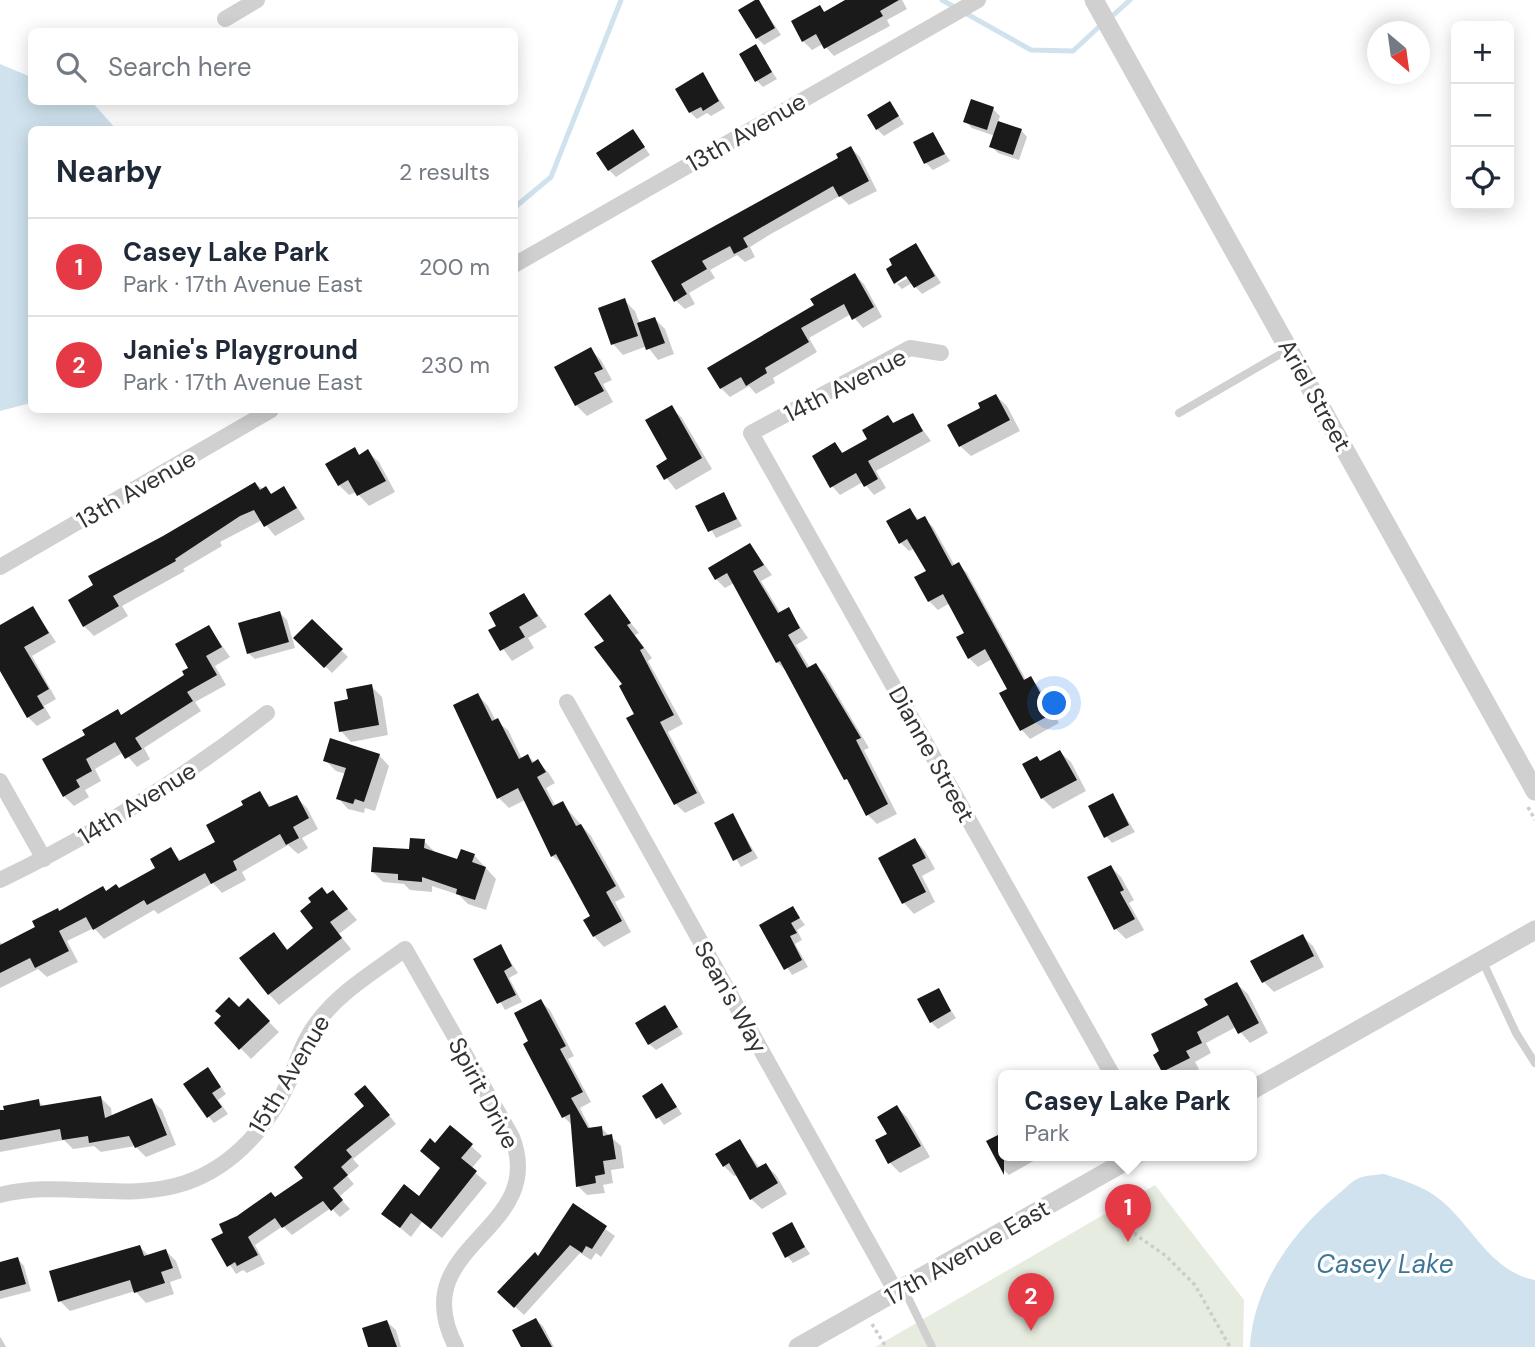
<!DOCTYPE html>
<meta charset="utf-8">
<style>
:root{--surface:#fff;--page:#f2f2f3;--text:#1f2937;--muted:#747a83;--line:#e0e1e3;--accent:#e63946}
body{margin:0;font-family:"DM Sans",sans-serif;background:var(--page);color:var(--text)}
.controls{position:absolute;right:21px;top:21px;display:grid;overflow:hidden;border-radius:10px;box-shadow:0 4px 18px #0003}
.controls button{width:63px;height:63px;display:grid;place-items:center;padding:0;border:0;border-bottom:2px solid var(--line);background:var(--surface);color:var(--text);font:35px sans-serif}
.compass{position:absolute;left:1367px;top:21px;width:63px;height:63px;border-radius:50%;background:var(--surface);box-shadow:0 4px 18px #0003;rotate:151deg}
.you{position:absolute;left:1055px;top:704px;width:24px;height:24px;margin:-18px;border:5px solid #fff;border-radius:50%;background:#1a73e8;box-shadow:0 0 0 10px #1a73e833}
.badge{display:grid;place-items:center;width:46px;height:46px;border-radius:50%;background:var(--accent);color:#fff;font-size:23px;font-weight:700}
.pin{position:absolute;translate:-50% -58px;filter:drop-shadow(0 2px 4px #0008)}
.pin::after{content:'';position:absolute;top:37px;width:24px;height:21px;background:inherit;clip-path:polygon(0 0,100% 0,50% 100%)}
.popup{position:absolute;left:998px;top:1070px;width:259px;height:91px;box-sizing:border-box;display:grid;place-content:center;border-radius:10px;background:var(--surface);filter:drop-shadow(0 2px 5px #0005);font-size:23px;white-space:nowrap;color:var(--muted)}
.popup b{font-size:26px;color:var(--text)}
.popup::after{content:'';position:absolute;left:50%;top:100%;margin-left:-14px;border:14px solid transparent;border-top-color:var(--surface)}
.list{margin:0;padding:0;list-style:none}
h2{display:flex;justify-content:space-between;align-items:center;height:91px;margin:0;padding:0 28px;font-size:30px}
h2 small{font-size:23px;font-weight:400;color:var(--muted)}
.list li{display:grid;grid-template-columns:46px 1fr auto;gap:21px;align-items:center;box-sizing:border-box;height:98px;padding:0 28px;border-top:2px solid var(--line)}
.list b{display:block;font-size:26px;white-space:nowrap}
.list p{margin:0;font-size:23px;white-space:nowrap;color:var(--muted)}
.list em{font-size:23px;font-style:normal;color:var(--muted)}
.icon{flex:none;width:38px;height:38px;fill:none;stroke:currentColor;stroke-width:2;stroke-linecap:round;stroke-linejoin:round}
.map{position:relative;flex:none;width:1535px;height:1347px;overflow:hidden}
.search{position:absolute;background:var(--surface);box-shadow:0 4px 18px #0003;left:28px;top:28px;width:490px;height:77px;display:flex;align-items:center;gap:18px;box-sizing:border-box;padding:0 24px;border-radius:10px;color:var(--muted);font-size:26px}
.panel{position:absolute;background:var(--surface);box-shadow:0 4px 18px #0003;left:28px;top:126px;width:490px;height:287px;border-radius:10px}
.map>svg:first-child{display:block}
.green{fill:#e6ecdf}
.water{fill:#cfe2ee}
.shadow{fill:#0003}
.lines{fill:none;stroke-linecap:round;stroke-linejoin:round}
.stream{stroke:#cfe2ee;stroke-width:5}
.building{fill:#1a1a1a}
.path{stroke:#cdcdcd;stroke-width:3.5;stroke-dasharray:3.5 3.5;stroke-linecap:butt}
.service{stroke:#d0d0d0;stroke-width:8}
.minor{stroke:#d0d0d0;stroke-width:16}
.tertiary{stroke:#d0d0d0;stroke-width:19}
.labels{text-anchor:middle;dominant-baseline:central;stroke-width:7;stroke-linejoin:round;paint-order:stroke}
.street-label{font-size:24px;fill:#333;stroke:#fff}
.water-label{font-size:26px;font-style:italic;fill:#3f7597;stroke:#fff}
</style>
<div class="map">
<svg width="1535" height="1347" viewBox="0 0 1535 1347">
<rect width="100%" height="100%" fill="#fff"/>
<path class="green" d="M1155,1185L1244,1300L1243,1347H875Z"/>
<path class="water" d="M0,64L31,77L32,102H92L116,129L32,130L31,403L0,411Z
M1384,1174C1402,1180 1423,1186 1438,1198C1471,1223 1490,1272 1535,1280V1347H1250C1253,1288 1291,1233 1336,1196C1344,1190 1353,1179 1362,1177C1369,1175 1377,1175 1384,1174Z"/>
<path class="shadow" d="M758,0L781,35L764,45L757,38Z
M849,0H902L907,9L887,20L890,26L834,56L823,44L812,50L803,41L820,7L826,13Z
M756,47L777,79L763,87L757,81Z
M703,75L725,108L711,116L707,113L697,119L690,112Z
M890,103L904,124L884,136L877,129Z
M993,109L1000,116L998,122L1021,130L1027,137L1019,160L998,153L991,146L995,136L972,128L965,121Z
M633,131L650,155L616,177L609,170Z
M933,134L950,161L933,170L926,163Z
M851,148L860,157L877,191L849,205L840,196L769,235L750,247L755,257L745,262L737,255L710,270L715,278L689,293L695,304L685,309L676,301L653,261L840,159Z
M916,245L941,283L922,294L912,283L902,289L897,284L915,274Z
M855,275L864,284L882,317L863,328L851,314L809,338L817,352L773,378L775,383L756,394L749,386L730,397L721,388Z
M624,300L635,311L640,324L655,319L665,329L674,354L658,360L647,346L623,355L613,344L600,309Z
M591,350L601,360L612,380L603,384L613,402L587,416L576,405Z
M996,396L1007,406L1020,431L971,456L960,446Z
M671,407L682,418L712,469L676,490L658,467L670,460Z
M912,415L931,441L876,471L886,488L874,495L863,482L840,495L832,486L835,444L844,454L869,439L888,417L895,424Z
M355,450L361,456L368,452L379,462L395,492L369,506L356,492L349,495L339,485Z
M255,484L273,495L284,488L305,519L275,536L262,520L220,542L222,546L183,569L185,571L122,606L128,616L94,636L84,626L164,538Z
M723,494L742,526L716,538L698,506Z
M910,510L920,521L924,519L933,527L955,566L958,564L967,573L1026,680L1030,678L1039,687L1059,723L1030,739L1022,730L1002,694L1010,690L992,659L978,667L969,658L967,633L950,603L938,610L929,601L928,572L915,548L909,551L901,543Z
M750,545L772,575L761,581L781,614L788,609L808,638L796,645L810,668L816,665L825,674L869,748L864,750L897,814L877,824L868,815L787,672L777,662L734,583L725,588L716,579Z
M524,595L547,627L528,638L534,648L512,661L490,631L499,626Z
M609,597L639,633L635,635L652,658L648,661L683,724L668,732L705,803L685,813L676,804L606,641Z
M33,608L56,642L32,656L56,699L44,706L51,718L37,726L28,717L0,668V627Z
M280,613L287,620L295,648L255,659L248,653Z
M312,621L348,657L332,673L296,638Z
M209,627L230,657L215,666L226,685L195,702L201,711L144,748L150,759L137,767L124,752L95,769L101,781L85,790L89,797L74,806L64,796L87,736L117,711L123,717L187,676Z
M371,686L382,697L388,735L351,742L341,731L350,700Z
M478,695L488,706L496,721L508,730L522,759L528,756L535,763L538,762L548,772L555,783L546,788L556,807L562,803L591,836L625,897L615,902L631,932L604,947L594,936L593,917L564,865L552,856L525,800L509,808L499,798L455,706Z
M1060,752L1071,762L1086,791L1053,809L1042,798L1037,758L1041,762Z
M379,755L389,766L375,811L365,808L364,813L348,809L338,798L346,774L336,771L325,760Z
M259,793L272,808L296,797L307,808L318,829L302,838L308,848L298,854L288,845L242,872L246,880L222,893L213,883L158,914L154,910L104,939L94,928L67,941L78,962L47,977L38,969L0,988V942L3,945L60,913L119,890L158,869L170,849L182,862L217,843Z
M1113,796L1135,832L1112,843L1106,836Z
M733,816L758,858L741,867L716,824Z
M915,840L925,851L935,869L922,876L935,902L914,914L904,903L880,859Z
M424,841L435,852L459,861L474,855L496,879L486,910L468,904L459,895L432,886V892L410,890L404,884L383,882L373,872Z
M1111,867L1121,877L1134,900L1129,903L1144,930L1126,939L1116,929Z
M333,892L357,920L339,934L351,949L279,1005L269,994L274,934L289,951L316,928L328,896Z
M793,909L805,925L797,930L802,940L795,944L808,967L792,975L762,926Z
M1302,936L1313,946L1324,967L1274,992L1264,982Z
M500,946L518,973L509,978L522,1002L505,1010L475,959Z
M1237,984L1248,994L1268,1033L1250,1043L1236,1027L1206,1043L1211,1053L1195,1062L1199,1069L1186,1076H1168L1163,1071L1210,1006Z
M938,990L956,1018L938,1029L931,1022Z
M248,1001L279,1032L251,1059L216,1023Z
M540,1001L550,1010L574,1056L568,1059L591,1102L580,1108L591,1130L601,1128L621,1146L624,1168L611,1170L613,1183L603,1185L605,1193L587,1195L578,1186L573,1126L564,1117L531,1042Z
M665,1007L683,1034L656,1050L649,1044Z
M208,1070L226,1094L218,1100L228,1114L214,1123L208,1116Z
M662,1086L682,1114L664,1125L644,1097Z
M373,1095L396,1124L353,1159L359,1166L347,1176L354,1184L339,1197L350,1209L340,1217L331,1208L292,1235L283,1226L255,1245L265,1264L247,1273L243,1270L236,1274L214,1240L306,1178Z
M101,1098L111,1108L112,1117L152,1100L162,1110L176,1145L146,1157L135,1146L101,1152L94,1146L73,1149L64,1140L0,1152V1112L38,1101L44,1107Z
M897,1107L907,1117L930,1157L900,1173L890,1163L889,1135Z
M450,1127L482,1156L471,1169L487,1183L442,1238L422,1222L411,1237L383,1213L419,1198L441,1169L435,1145Z
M740,1142L760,1168L765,1165L776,1175L787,1194L762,1209L751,1199L738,1175L734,1176L724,1166Z
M1004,1156H1042L1009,1175L1003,1169Z
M573,1206L615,1236L601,1257L596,1253L591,1260L580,1253L524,1315L499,1292L538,1258Z
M791,1225L810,1254L793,1263L787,1256Z
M140,1247L149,1256L166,1251L176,1261L182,1278L170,1282L174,1294L146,1303L135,1291L70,1311L60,1301Z
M18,1259L24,1266L31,1291L0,1299V1264Z
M536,1320L543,1326L554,1347H522Z
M387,1322L396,1330L401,1347H370Z
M0,1337L1,1338L6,1347H0Z"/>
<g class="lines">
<path class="stream" d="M942,0L1031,50L1073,51L1101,25
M1109,19L1130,0
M514,208L551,177L621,0"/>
</g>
<path class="building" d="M755,0H759L775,28L756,39L738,10Z
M845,0H899L880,11L883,16L824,49L816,34L802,42L791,21L820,5L824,12Z
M756,44L772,72L755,82L739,54Z
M703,72L719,101L703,111L701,107L689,113L675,89Z
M971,99L994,107L987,130L963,122Z
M890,101L899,116L876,130L867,115Z
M998,121L1022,129L1013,155L989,147Z
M633,129L645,147L608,171L596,153Z
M933,132L945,154L924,164L913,142Z
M851,146L869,181L839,197L833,186L743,238L748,247L734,254L730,246L702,261L707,269L681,284L687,294L674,302L651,261L838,158L836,154Z
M916,243L935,276L914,288L906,276L894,284L886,269L892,265L889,259Z
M855,273L874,307L852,320L844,304L801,328L809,342L765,368L767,373L746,386L741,377L720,389L707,368L814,305L810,299Z
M625,298L638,336L611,345L598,308Z
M655,317L665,343L646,350L637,323Z
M591,347L603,369L594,373L604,391L575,406L554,367Z
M996,394L1010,420L959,447L947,425L980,408L978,403Z
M672,405L702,458L664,480L656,466L667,459L645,420Z
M913,413L923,431L868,461L878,479L864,487L856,473L830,488L812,456L835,442L842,453L867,439L862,430L888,415L893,423Z
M355,447L359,455L368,449L386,481L357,496L348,480L338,486L325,464Z
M255,482L260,490L266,486L271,494L284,486L297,508L264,527L254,510L240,516L175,559L176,561L113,596L119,606L83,627L68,600L93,585L88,576L163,536Z
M724,492L737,519L708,532L695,506Z
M910,508L917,520L925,516L952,566L959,562L1024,680L1031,676L1052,714L1020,731L999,693L1007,689L985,649L968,659L956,637L964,633L943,594L928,602L914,577L926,571L907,539L899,544L886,521Z
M750,543L764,565L753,571L778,613L789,607L800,628L788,635L807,668L816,663L861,738L856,740L888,804L866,816L847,779L844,780L780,661L776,663L727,573L715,580L708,568Z
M524,593L538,616L519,627L525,637L500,651L488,630L496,626L489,613Z
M610,594L631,623L627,625L644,648L640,650L674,715L660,722L697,793L674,805L626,718L634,714L619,686L622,684L594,647L604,641L584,614Z
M33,606L49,633L24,647L49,689L37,696L44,708L27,718L0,671V625Z
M280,611L289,642L247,654L238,623Z
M312,619L343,649L324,668L293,638Z
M209,625L222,647L206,656L217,675L187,692L193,701L135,738L142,749L125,759L115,742L86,759L92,771L76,780L80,787L63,797L42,759L85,735L82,730L118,709L121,715L184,675L182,671L188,668L175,644Z
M372,684L379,725L339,732L334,702L348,699L346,689Z
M478,693L492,721L498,718L519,759L528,754L532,763L538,759L546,772L537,777L553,806L563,801L576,826L581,824L616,886L606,892L622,921L593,937L583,920L590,916L556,854L551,857L518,788L497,799L453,705Z
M330,738L380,754L364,802L355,799L353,804L336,799L346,768L323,761Z
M1060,750L1077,780L1041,799L1022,764L1037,756L1040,761Z
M260,791L269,807L297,795L309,818L293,827L299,838L286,845L280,834L233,861L237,870L211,884L205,873L147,905L144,900L93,930L86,917L59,931L69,951L35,968L30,958L0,973V945L35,927L32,921L58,908L59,911L103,886L106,891L116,884L119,888L155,868L150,859L171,847L179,861L215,842L206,825L243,805L241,801Z
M1113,793L1129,825L1104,838L1088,806Z
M733,813L752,851L733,861L714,823Z
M410,838L425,839L424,848L457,859L461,849L475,854L472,862L486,867L475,900L456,894L457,889L422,877V882L398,880V874L371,872L373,847L409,849Z
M915,838L926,858L912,865L926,892L902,904L878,858Z
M1111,865L1124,890L1120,892L1135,919L1114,930L1087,877Z
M322,887L327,894L333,890L348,909L330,922L342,938L268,995L239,958L274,932L287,950L313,928L300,911L311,902L308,898Z
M793,906L800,918L791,923L797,933L790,936L802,960L784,970L759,925Z
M1303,934L1314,956L1262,983L1250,961Z
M501,944L512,966L504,971L516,995L497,1004L473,959Z
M1237,982L1259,1023L1238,1034L1228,1015L1197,1032L1202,1043L1186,1051L1190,1058L1162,1072L1153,1055L1159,1051L1151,1034L1208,1005L1204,999Z
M939,988L951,1011L930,1023L917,999Z
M229,997L239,1007L248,998L270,1021L239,1050L214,1023L221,1016L215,1011Z
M541,999L566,1046L560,1049L583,1092L571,1098L588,1128L602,1126L603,1136L612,1134L616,1159L603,1161L605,1174L595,1176L596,1183L576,1187L570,1114L562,1118L523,1044L528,1041L514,1013Z
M665,1005L678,1027L648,1045L635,1023Z
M208,1067L221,1087L212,1093L222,1107L207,1118L183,1084Z
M662,1083L677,1107L656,1119L642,1096Z
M365,1085L390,1115L346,1150L352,1157L341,1167L348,1175L333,1188L343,1200L331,1211L323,1201L282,1228L275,1218L248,1237L258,1255L237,1266L235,1262L227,1267L211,1239L223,1233L219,1224L237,1216L271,1192L275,1197L303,1178L294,1167L364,1106L354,1094Z
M101,1096L105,1118L152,1098L167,1135L135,1148L129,1136L89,1143L88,1136L62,1140L60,1129L0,1140V1110H4L3,1106L39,1099L40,1106Z
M897,1105L921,1146L888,1164L875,1140L887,1134L877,1117Z
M450,1125L473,1144L461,1158L477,1171L431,1229L411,1213L400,1228L381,1214L404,1184L419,1196L440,1168L420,1151L430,1138L435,1143Z
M1004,1132V1175L986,1141Z
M740,1139L757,1168L766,1163L778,1183L750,1200L729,1163L723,1167L715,1154Z
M573,1203L607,1226L592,1249L586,1246L582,1253L570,1245L514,1308L497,1292L535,1252L538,1256Z
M792,1222L805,1247L785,1258L772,1233Z
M140,1245L144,1256L166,1249L173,1268L161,1272L165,1283L134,1293L130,1280L58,1302L49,1271Z
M18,1257L26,1284L0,1291V1262Z
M536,1318L552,1347H521L512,1330Z
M387,1320L397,1347H368L362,1328Z"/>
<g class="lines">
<path class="path" d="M1528,807L1535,820
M1119,1186L1136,1235L1166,1256L1195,1285L1230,1347
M872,1324L886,1347"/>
<path class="service" d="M1179,413L1289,349
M1482,960L1516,1033L1535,1063
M903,1287L932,1347"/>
<path class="minor" d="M225,19L257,0
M514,265L978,0
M941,353L910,348L751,433L1113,1076
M0,567L271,410
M567,702L896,1292
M0,781L44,859
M0,880C96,834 183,778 267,713
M0,1195C61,1179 124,1203 185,1183C235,1166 270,1124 291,1077C298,1058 304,1040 316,1024C339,992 374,972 405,949L512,1137C549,1233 402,1244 456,1347"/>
<path class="tertiary" d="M1094,0L1535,791
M1252,1090L1535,930
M798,1347L1135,1156"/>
</g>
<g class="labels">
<g class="street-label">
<text transform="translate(746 132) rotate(-30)">13th Avenue</text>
<text transform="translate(845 385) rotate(-27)">14th Avenue</text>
<text transform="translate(1315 395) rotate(61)">Ariel Street</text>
<text transform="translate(136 489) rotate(-30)">13th Avenue</text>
<text transform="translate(932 754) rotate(61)">Dianne Street</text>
<text transform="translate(137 803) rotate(-32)">14th Avenue</text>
<text transform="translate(731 997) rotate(61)">Sean's Way</text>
<text transform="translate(289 1074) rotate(-59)">15th Avenue</text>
<text transform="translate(484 1093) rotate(62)">Spirit Drive</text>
<text transform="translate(967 1252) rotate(-30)">17th Avenue East</text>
</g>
<g class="water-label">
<text x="1385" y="1264">Casey Lake</text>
</g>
</g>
</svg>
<div class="controls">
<button>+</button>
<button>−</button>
<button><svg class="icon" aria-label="locate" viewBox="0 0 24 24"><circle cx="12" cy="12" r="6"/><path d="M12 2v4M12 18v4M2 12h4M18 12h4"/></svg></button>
</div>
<svg class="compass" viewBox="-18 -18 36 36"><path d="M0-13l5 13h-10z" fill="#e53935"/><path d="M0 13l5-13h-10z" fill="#747a83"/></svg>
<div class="you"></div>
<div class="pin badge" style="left:1128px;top:1242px">1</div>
<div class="popup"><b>Casey Lake Park</b>Park</div>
<div class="pin badge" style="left:1031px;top:1331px">2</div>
<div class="search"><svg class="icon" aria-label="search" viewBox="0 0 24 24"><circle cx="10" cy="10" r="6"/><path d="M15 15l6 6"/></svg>Search here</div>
<section class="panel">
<h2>Nearby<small>2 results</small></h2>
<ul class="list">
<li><span class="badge">1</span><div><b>Casey Lake Park</b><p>Park · 17th Avenue East</p></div><em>200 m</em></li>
<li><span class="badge">2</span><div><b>Janie's Playground</b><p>Park · 17th Avenue East</p></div><em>230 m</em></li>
</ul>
</section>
</div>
